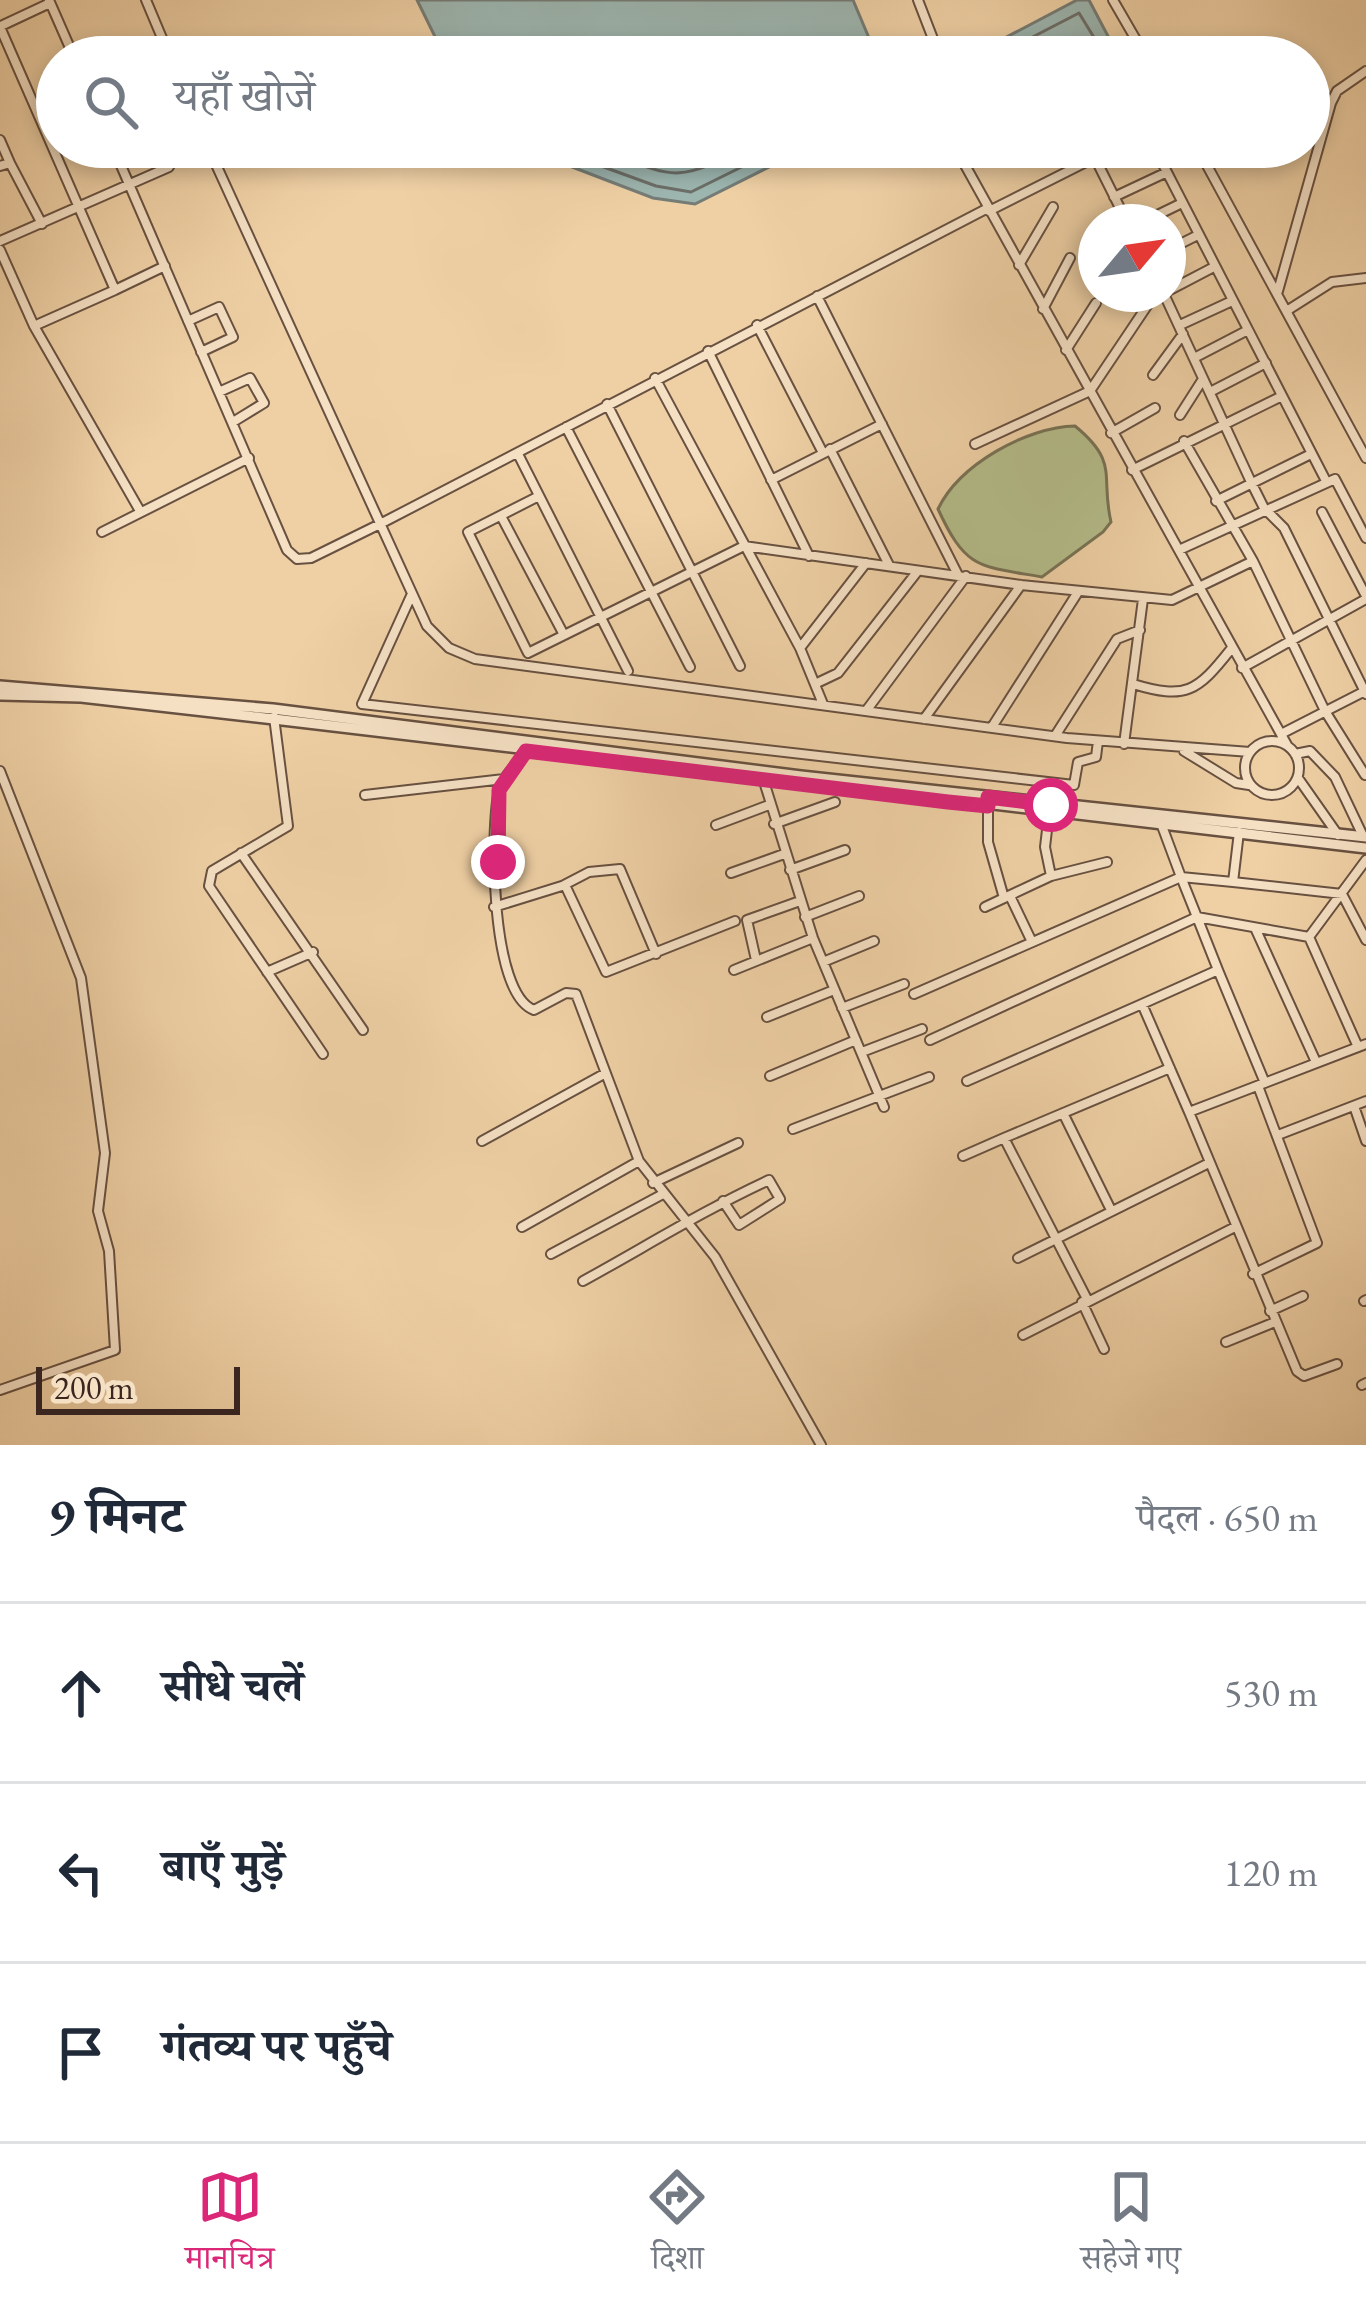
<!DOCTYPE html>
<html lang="hi">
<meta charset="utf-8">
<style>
:root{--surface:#fff;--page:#f6f6f7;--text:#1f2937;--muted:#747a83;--line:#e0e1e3;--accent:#db2777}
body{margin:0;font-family:"EB Garamond","Noto Serif Devanagari",serif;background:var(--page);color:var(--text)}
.compass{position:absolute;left:1078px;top:204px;width:108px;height:108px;border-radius:50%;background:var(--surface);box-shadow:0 6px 18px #0003;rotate:61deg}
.scale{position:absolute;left:36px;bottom:30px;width:204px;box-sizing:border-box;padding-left:12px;border:6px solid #3b2720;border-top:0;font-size:33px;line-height:42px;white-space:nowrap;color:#3b2720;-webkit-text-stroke:9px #f5e0c4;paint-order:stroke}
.stop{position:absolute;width:36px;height:36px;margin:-27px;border:9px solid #db2777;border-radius:50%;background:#fff}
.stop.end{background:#db2777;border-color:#fff;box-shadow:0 3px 12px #0008}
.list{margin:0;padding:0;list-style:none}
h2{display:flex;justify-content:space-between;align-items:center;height:156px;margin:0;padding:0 48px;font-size:51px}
h2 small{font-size:39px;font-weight:400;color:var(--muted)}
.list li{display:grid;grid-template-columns:78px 1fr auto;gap:36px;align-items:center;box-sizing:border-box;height:180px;padding:0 48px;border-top:3px solid var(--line)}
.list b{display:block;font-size:45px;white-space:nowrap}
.list em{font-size:39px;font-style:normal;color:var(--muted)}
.icon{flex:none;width:66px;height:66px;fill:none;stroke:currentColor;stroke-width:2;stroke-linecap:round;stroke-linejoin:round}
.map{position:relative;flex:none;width:1366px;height:1445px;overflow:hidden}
.search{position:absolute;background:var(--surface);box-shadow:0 6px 18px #0003;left:36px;right:36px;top:36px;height:132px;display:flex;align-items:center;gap:30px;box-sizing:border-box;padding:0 42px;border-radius:66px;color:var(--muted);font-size:45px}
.sheet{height:696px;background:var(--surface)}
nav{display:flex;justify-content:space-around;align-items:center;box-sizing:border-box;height:168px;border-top:3px solid var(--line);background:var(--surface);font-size:33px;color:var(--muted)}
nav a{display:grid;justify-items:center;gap:6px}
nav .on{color:var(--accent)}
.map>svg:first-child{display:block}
.green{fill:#b4bc8a;stroke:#787255;stroke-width:3}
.water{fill:#9cb5af;stroke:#757c76;stroke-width:3}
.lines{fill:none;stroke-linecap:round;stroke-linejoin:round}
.shore{stroke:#6c6e68;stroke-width:3}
.minor-casing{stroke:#685141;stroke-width:12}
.tertiary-casing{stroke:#685141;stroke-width:14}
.minor{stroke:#f5e0c4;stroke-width:8}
.tertiary{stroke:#f5e0c4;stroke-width:9}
.route{stroke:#db2777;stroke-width:15}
</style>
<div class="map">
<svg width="1366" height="1445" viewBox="0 0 1366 1445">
<rect width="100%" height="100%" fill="#efd0a5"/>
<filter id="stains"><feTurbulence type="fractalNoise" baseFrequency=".00167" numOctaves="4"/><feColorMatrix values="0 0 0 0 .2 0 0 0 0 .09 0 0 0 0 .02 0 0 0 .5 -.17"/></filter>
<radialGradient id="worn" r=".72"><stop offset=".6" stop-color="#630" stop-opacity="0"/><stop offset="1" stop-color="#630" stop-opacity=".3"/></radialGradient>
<path class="green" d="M1075,426C1120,463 1100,475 1111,522L1103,532L1042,577C979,566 966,570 938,509C959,465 1026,427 1075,426Z"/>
<path class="water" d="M417,0H853L877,57H445Z
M1077,0H1089L1119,57H1010L1001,40Z
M520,147H809L695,204L653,198Z"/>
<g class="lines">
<path class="shore" d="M1020,57L1021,43L1079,13L1106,57
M549,147L656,186L691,192L782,147
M597,147C675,178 671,185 749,147"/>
<g class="minor-casing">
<path id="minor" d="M49,0L74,57
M146,0L170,57
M918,0L940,57
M1113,0L1146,57
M1,26L50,3
M0,27L115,290L165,266
M0,140L10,163
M113,147L287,550L297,559L311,558L380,524L988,208
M208,147L427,626L449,648L475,659L1067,738L1250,752
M955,147L1287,745
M1154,147L1325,479
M1197,147L1366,458
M1095,158L1127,222
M0,166L10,163L42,224
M1114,197L1165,173
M989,211L1116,147
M1143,222L1180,204
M0,241L169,167L172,160L166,147
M0,250L34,326L140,511
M1168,250L1196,236
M1019,265L1053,207
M1168,291L1212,268
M1278,291L1331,103L1337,91L1366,71
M1164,294L1251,482L1264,508L1284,528L1366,694
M817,296L957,573
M1043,309L1070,258
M1288,310L1332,282L1366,278
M188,321L219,307L233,337L201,352
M757,325L823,453
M1180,325L1232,301
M34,326L115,290
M1066,350L1096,303
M708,351L809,556
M1196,357L1248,330
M1153,375L1183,334
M655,378L800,648L823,704
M219,392L250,378L264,403L233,422
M1210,392L1266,363
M607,404L740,666
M1180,415L1203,379
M566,427L690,667
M1111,433L1155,408
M1184,441L1253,561L1325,711L1365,775
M975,444L1090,391L1155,294
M830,449L889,565
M518,454L628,671
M1132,470L1282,396
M771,480L882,424
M539,496L468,532L528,653L744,546L1021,585L1172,600L1253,561
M1216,501L1311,454
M1322,512L1366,596
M501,516L564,635
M102,532L249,458
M1179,550L1335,479L1366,538
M411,596L362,704L1074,785L1078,762L1096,757L1098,741
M800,648L866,563
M1242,668L1366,599
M817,683L838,673L917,572
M1133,684C1186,700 1197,692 1231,649
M866,711L966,576
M274,717L288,826L212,871L209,886L323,1054
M924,719L1021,585
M992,727L1078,592
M1281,734L1365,691
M1055,736L1117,639L1140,630
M1245 768a27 27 0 1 1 54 0a27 27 0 1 1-54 0Z
M527,743C523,762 504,772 499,790C490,830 490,994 534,1010L566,993L576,994L639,1161L715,1257L821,1445
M1124,744L1143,599
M1184,751L1236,783L1249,785
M1295,754L1310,751L1335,777L1363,836
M0,771L81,978L105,1153L98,1211L109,1251L115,1350L0,1390
M761,772L813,938L884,1107
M1298,778L1338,835
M365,795L504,779
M988,799V842L1004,898
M1049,813L1045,847L1051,876
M774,824L835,802
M716,825L769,805
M1239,832L1233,882L1342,894L1366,940
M241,853L363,1030
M790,870L845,850
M731,873L784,854
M1233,882L1181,877L1197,917L1309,937L1366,860
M564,885L589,872L620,869L656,954
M1010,896L1032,942
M494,907L565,885L606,972L735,921
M985,907L1051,876L1107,862
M805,917L859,896
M1256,930L1316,1062
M1309,937L1358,1047
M756,960L747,920L800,901
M823,962L874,941
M734,970L813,938
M1218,970L1265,1083
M267,972L313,952
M914,994L1181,877L1162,826
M842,1008L904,984
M767,1017L834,990
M930,1040L1197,917L1218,970L1142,1004
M862,1052L922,1029
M770,1076L856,1040
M967,1081L1142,1004L1189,1112L1366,1044
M1354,1106L1366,1141
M1189,1112L1297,1371L1304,1376L1337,1364
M1063,1113L1111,1210
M793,1129L929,1077
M1278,1135L1366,1101
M1004,1138L1170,1068
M482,1141L604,1074
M963,1156L1004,1138L1087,1299
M653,1183L738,1143
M522,1227L639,1161
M551,1254L663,1194
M1018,1258L1209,1163
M1253,1274L1317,1243L1258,1086
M583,1281C645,1247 704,1210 769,1180L780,1199L739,1225L723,1201
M1364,1301L1366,1300
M1082,1302L1104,1349
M1270,1311L1303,1296
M1023,1335L1235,1227
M1226,1342L1275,1322
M1362,1385L1366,1383"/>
</g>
<g class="tertiary-casing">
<path id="tertiary" d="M0,686L273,709L801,776L1366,837
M0,695L81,697L274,719L1366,848"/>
</g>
<use href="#minor" class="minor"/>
<use href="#tertiary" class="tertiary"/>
</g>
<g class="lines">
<path class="route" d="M498,862L499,790L526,751L948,802L988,806V797L1051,805"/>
</g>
<rect width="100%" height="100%" filter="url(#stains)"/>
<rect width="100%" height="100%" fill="url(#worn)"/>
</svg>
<svg class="compass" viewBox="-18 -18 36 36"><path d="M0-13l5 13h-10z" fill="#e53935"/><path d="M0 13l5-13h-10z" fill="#747a83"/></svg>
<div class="scale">200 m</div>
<div class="stop" style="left:1051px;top:805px"></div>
<div class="stop end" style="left:498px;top:862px"></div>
<div class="search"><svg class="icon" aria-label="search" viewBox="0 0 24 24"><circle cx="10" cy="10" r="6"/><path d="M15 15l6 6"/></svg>यहाँ खोजें</div>
</div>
<section class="sheet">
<h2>9 मिनट<small>पैदल · 650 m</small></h2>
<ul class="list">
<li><svg class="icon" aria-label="ahead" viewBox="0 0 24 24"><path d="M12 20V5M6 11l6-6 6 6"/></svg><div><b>सीधे चलें</b></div><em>530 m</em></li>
<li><svg class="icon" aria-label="left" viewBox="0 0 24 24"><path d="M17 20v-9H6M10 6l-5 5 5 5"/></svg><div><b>बाएँ मुड़ें</b></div><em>120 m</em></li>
<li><svg class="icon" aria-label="arrive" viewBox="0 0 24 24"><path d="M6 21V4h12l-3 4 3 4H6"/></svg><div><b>गंतव्य पर पहुँचे</b></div></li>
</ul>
</section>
<nav>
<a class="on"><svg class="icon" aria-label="map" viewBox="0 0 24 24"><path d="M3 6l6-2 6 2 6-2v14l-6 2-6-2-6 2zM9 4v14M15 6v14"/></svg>मानचित्र</a>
<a><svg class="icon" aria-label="directions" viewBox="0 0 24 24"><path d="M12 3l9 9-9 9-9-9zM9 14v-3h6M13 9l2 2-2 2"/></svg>दिशा</a>
<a><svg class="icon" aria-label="saved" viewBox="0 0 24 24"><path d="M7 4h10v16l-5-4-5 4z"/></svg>सहेजे गए</a>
</nav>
